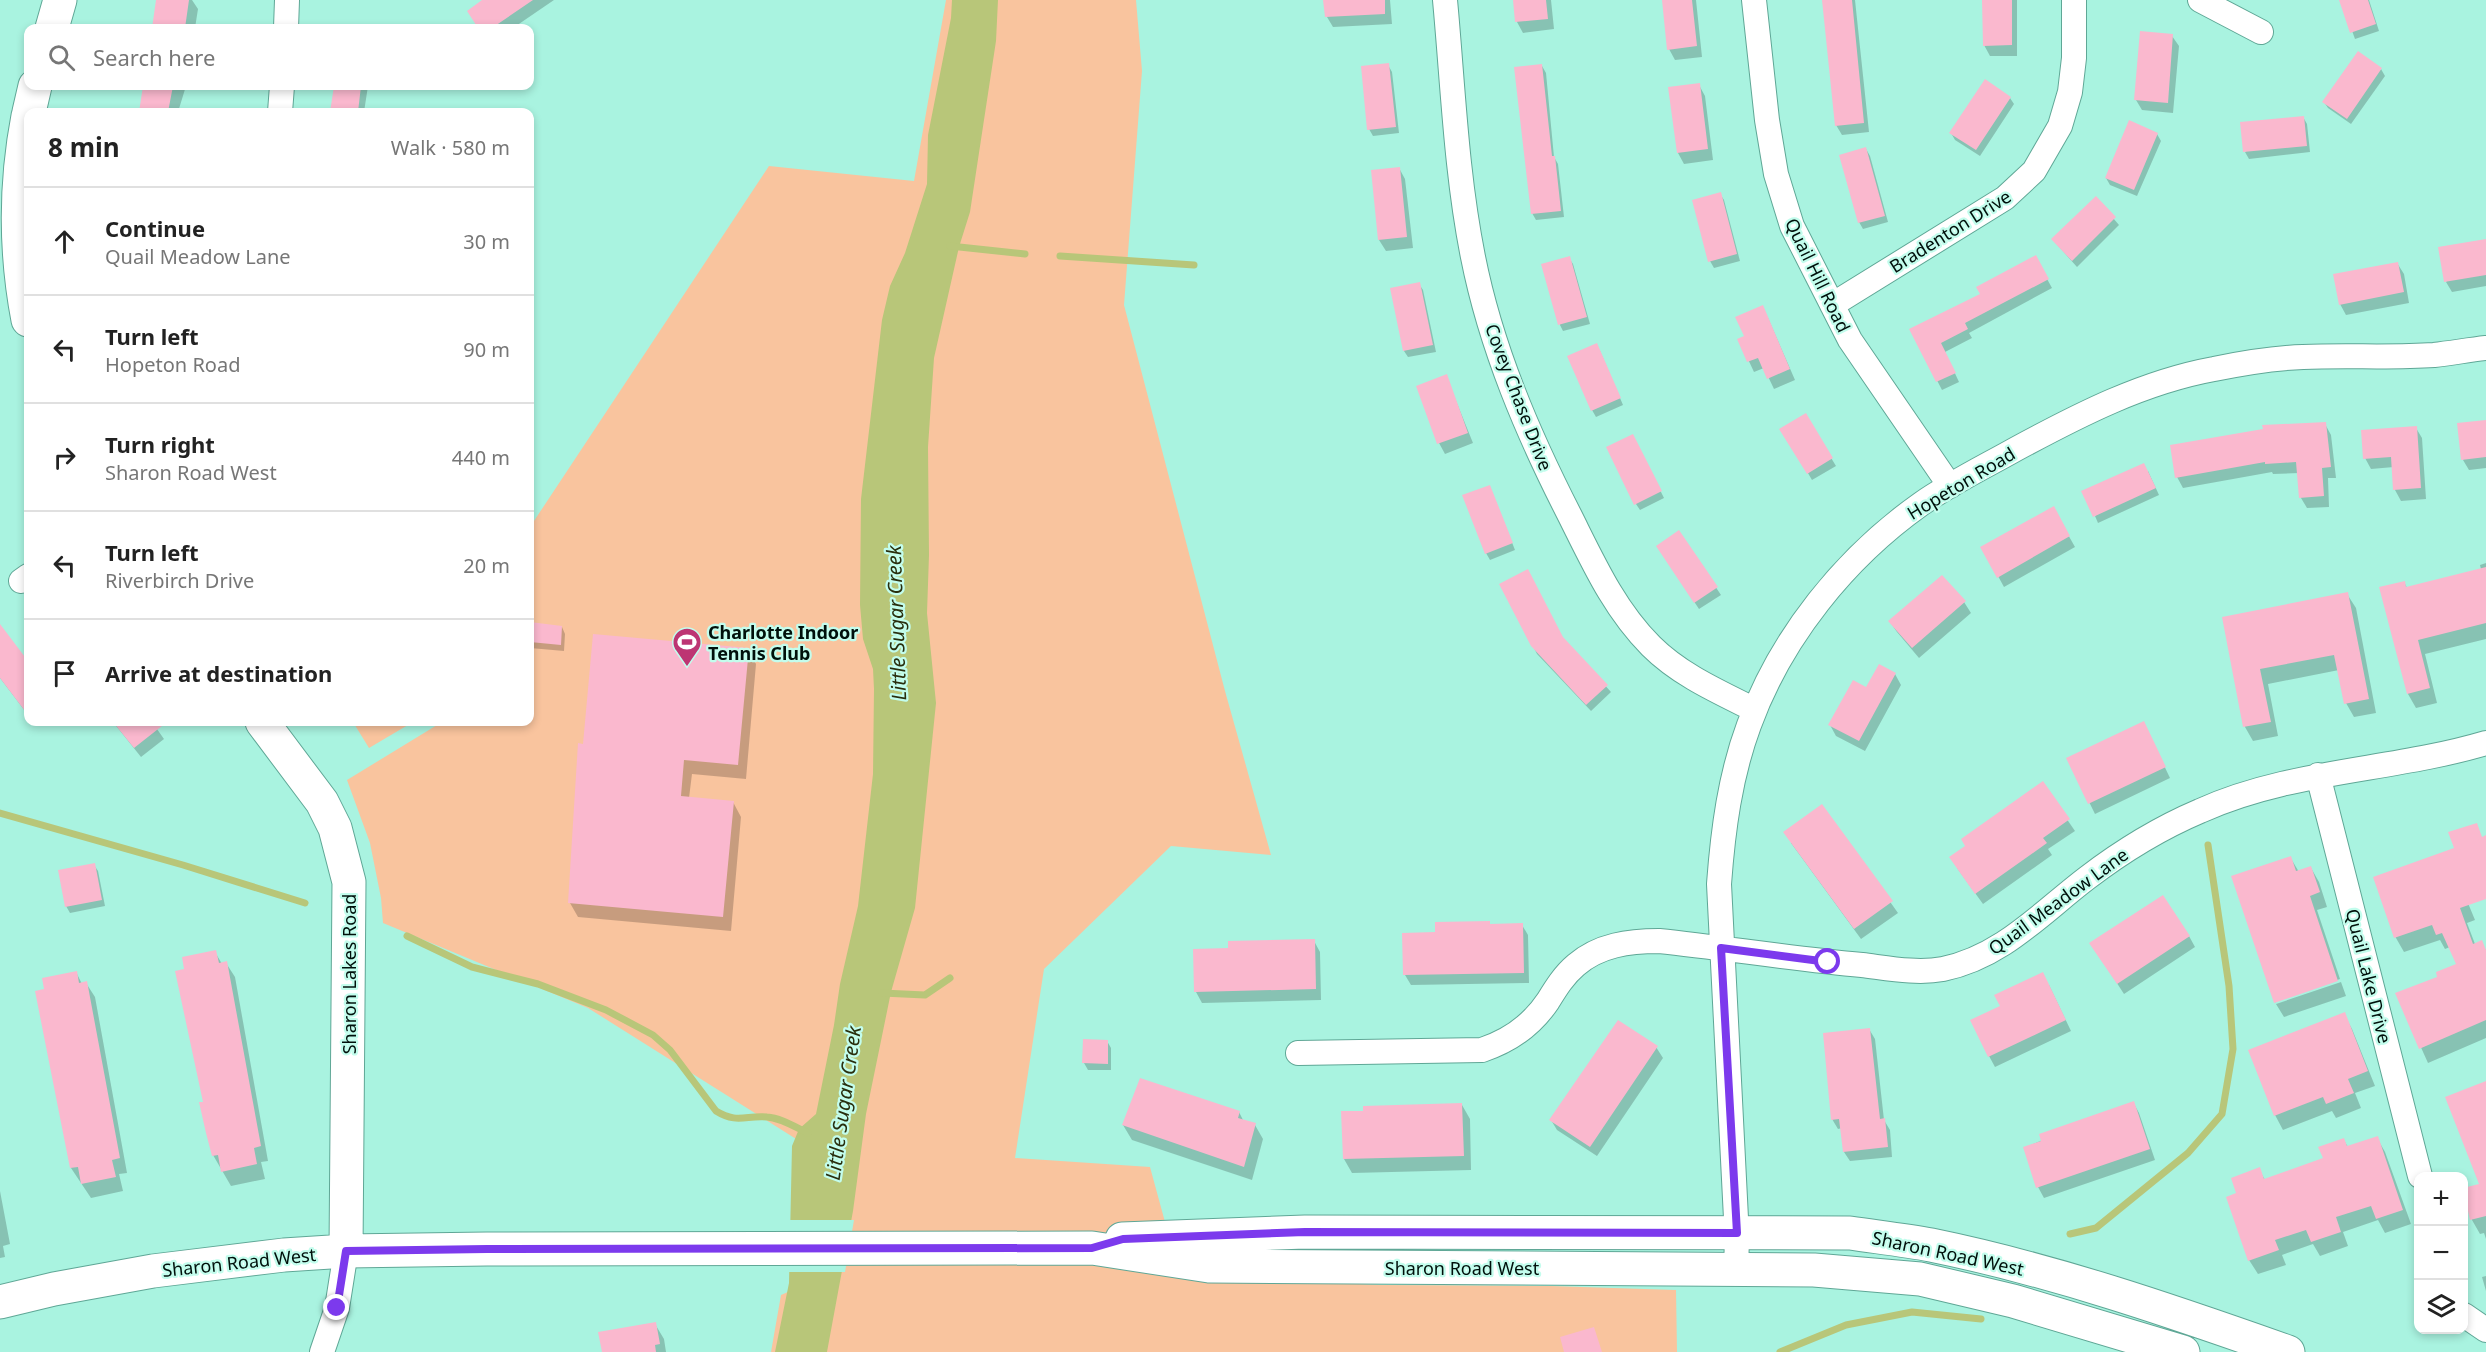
<!DOCTYPE html>
<meta charset="utf-8">
<style>
:root{--surface:#fff;--page:#f6f6f6;--text:#222;--muted:#767676;--line:#e0e0e0}
body{margin:0;font-family:"Noto Sans",sans-serif;background:var(--page);color:var(--text)}
.controls{position:absolute;right:18px;bottom:18px;display:grid;overflow:hidden;border-radius:12px;box-shadow:0 3px 9px #0003}
.controls button{width:54px;height:54px;display:grid;place-items:center;padding:0;border:0;border-bottom:2px solid var(--line);background:var(--surface);color:var(--text);font:30px sans-serif}
.stop{position:absolute;width:18px;height:18px;margin:-14px;border:4px solid #7c3aed;border-radius:50%;background:#fff}
.stop.end{background:#7c3aed;border-color:#fff;box-shadow:0 2px 6px #0008}
.list{margin:0;padding:0;list-style:none}
h2{display:flex;justify-content:space-between;align-items:center;height:78px;margin:0;padding:0 24px;font-size:26px}
h2 small{font-size:20px;font-weight:400;color:var(--muted)}
.list li{display:grid;grid-template-columns:39px 1fr auto;gap:18px;align-items:center;box-sizing:border-box;height:108px;padding:0 24px;border-top:2px solid var(--line)}
.list b{display:block;font-size:22px;white-space:nowrap}
.list p{margin:0;font-size:20px;white-space:nowrap;color:var(--muted)}
.list em{font-size:20px;font-style:normal;color:var(--muted)}
.icon{flex:none;width:33px;height:33px;fill:none;stroke:currentColor;stroke-width:2;stroke-linecap:round;stroke-linejoin:round}
.map{position:relative;flex:none;width:2486px;height:1352px;overflow:hidden}
.search{position:absolute;background:var(--surface);box-shadow:0 3px 9px #0003;left:24px;top:24px;width:510px;height:66px;display:flex;align-items:center;gap:15px;box-sizing:border-box;padding:0 21px;border-radius:12px;color:var(--muted);font-size:22px}
.panel{position:absolute;background:var(--surface);box-shadow:0 3px 9px #0003;left:24px;top:108px;width:510px;height:618px;border-radius:12px}
.map>svg:first-child{display:block}
.green{fill:#f9c49e}
.water{fill:#b8c679}
.pier{fill:#a9f3e0}
.shadow{fill:#0003}
.lines{fill:none;stroke-linecap:round;stroke-linejoin:round}
.stream{stroke:#b8c679;stroke-width:7}
.building{fill:#fab8ce}
.street-casing{stroke:#5fa796;stroke-width:26}
.secondary-casing{stroke:#5fa796;stroke-width:35}
.street{stroke:#fff;stroke-width:24}
.secondary{stroke:#fff;stroke-width:33}
.route{stroke:#7c3aed;stroke-width:8}
.labels{text-anchor:middle;dominant-baseline:central;stroke-width:4.5;stroke-linejoin:round;paint-order:stroke}
.street-label{font-size:18px;fill:#00100b;stroke:#c3fded}
.poi-label{font-size:18px;font-weight:bold;fill:#00100b;stroke:#c3fded;text-anchor:start}
.water-label{font-size:20px;font-style:italic;fill:#292e0d;stroke:#c3fded}
</style>
<div class="map">
<svg width="2486" height="1352" viewBox="0 0 2486 1352">
<rect width="100%" height="100%" fill="#a9f3e0"/>
<path class="green" d="M946,0H1136L1142,71L1124,305L1225,691L1271,855L1171,846L1044,969L1015,1158L1150,1167L1180,1277L1384,1285L1551,1286L1676,1290L1677,1352H771L781,1295L815,1280L831,1161L588,1008L383,923L381,898L370,843L347,780L442,722H530V527L769,166L914,181Z
M353,722H413L369,748Z"/>
<path class="water" d="M952,0H998L996,41L970,212L959,247L934,358L928,447L929,555L927,613L936,703L915,908L891,992L866,1114L853,1211L827,1352H775L789,1283L792,1146L799,1129L816,1114L834,1025L840,984L858,906L873,774L874,689L873,669L863,639L860,605L861,499L882,320L890,286L905,253L927,184L928,135L951,18Z"/>
<path class="pier" d="M786,1220H854L845,1272H786Z"/>
<path class="shadow" d="M157,0H192L198,9L195,28H153Z
M485,0H554L513,28H479L475,22Z
M1325,0H1390L1392,24L1333,27L1327,17Z
M1514,0H1551L1554,29L1523,33L1517,22Z
M1664,0H1696L1702,57L1675,60L1669,49Z
M1823,0H1855L1869,132L1842,135L1836,125Z
M1984,0H2017V56H1990L1984,45Z
M2341,0H2369L2379,31L2355,39Z
M445,26L447,28H358Z
M2172,36L2179,46L2173,113L2142,110L2136,100Z
M1388,65L1392,72L1399,133L1373,136L1369,129Z
M1542,66L1546,73L1554,157L1558,164L1564,217L1536,220L1532,213Z
M2381,69L2385,76L2351,124L2328,108L2324,102Z
M1699,85L1705,96L1713,160L1684,164L1678,153L1670,88Z
M145,86H186L178,112H141Z
M335,86H368L364,112H331Z
M2010,98L2014,104L1980,156L1955,140L1951,133Z
M2303,117L2307,124L2310,152L2249,159L2245,152Z
M2157,134L2161,141L2137,196L2110,185L2106,178Z
M1866,149L1870,156L1888,222L1863,229L1859,222Z
M1399,168L1405,179L1413,248L1386,251L1379,240L1372,171Z
M1720,194L1724,200L1740,261L1714,268L1710,261Z
M2096,198L2119,225L2077,267L2053,240Z
M2486,241V286L2452,292L2446,282Z
M2035,257L2052,288L1969,333L1972,338L1945,352L1959,382L1942,390L1911,330L1982,295Z
M1569,258L1573,264L1590,324L1563,331L1560,325Z
M2397,263L2404,274L2409,303L2346,315L2340,304Z
M1419,284L1423,290L1436,352L1408,357L1404,351Z
M1768,318L1795,380L1774,389L1764,368L1754,372L1739,340L1746,337Z
M1600,351L1623,405L1596,417L1592,410Z
M1446,376L1473,443L1445,454L1439,443Z
M1805,415L1836,466L1812,480L1782,429Z
M2486,421V468L2469,470L2463,460Z
M2325,424L2331,435L2336,478H2328L2329,507L2307,508L2301,498L2299,473L2273,474L2272,472L2183,488L2177,477Z
M2416,428L2422,438L2426,499L2401,501L2395,490L2394,467L2371,469L2365,458Z
M1636,442L1664,498L1640,510L1636,504Z
M2148,471L2159,495L2098,523L2095,516Z
M1490,487L1515,550L1490,560L1486,553Z
M2053,508L2075,547L2004,587L1982,547Z
M1679,532L1721,595L1699,609L1662,553Z
M2486,563V639L2425,654L2437,703L2416,708L2408,694L2404,582L2407,588L2481,569L2480,565Z
M2347,594L2356,608L2376,713L2354,717L2346,703L2339,670L2268,684L2278,736L2253,741L2245,727L2223,619Z
M1964,602L1971,613L1919,658L1897,632L1890,622Z
M530,624L562,627L565,634L564,651L530,648Z
M0,626L28,663V715L0,678Z
M1563,639L1611,692L1591,711L1537,654L1533,646Z
M748,650L756,664L746,779L692,774L689,798L733,802L741,817L731,931L578,917L570,903L585,746Z
M1895,674L1901,685L1865,751L1836,736L1830,725L1867,689Z
M113,722H152L164,739L141,757Z
M2149,734L2170,778L2095,814L2068,759Z
M2042,783L2075,831L2048,849L2052,855L1983,904L1957,868Z
M1822,806L1898,913L1861,939L1791,843Z
M2290,857L2299,872L2311,868L2319,882L2327,907L2317,910L2340,979L2276,1001V1003L2233,877Z
M94,865L98,871L105,906L70,913L66,906Z
M2453,867L2475,920L2467,923L2475,944L2486,950V1038L2428,1063L2397,994L2439,978L2458,965L2450,947L2445,949L2440,940L2404,952L2396,938L2374,878Z
M1489,922L1491,926L1522,925L1528,935L1529,983L1411,985L1405,975L1437,933Z
M2189,936L2195,947L2124,994L2098,954Z
M1314,941L1320,952L1321,1000L1202,1003L1196,992Z
M215,952L222,964L226,963L235,977L268,1161L261,1162L265,1179L231,1186L213,1155L186,970Z
M76,972L82,984L86,983L95,997L127,1173L119,1174L123,1191L91,1198L71,1168L46,990Z
M2341,982L2346,996L2284,1017L2276,1004Z
M2049,985L2071,1031L1995,1067L1989,1056Z
M2344,1014L2352,1029L2375,1086L2355,1093L2361,1108L2336,1118L2332,1111L2283,1130L2275,1115Z
M1869,1029L1875,1039L1884,1120L1890,1130L1892,1157L1850,1161L1844,1152L1842,1128L1838,1129L1832,1119Z
M1107,1041L1111,1048V1070H1088L1084,1063Z
M1656,1047L1663,1058L1597,1156L1557,1130L1551,1120Z
M2133,1102L2139,1113L2155,1160L2044,1198L2038,1187L2024,1148Z
M1462,1105L1470,1119L1471,1170L1352,1173L1344,1159L1343,1113Z
M1239,1112L1244,1122L1255,1125L1263,1139L1252,1180L1132,1140L1123,1125Z
M2377,1138L2385,1152L2411,1224L2385,1233L2378,1220L2343,1232L2348,1246L2320,1256L2313,1244L2282,1255L2286,1265L2258,1274L2249,1260L2238,1194L2259,1169L2265,1180L2324,1159L2343,1139L2348,1147Z
M2486,1184V1239L2484,1233L2480,1234L2472,1220L2464,1189Z
M0,1191L10,1244L3,1246L5,1257L0,1258Z
M2486,1276V1291L2482,1277Z
M655,1324L664,1339L666,1352H603Z"/>
<g class="lines">
<path class="stream" d="M950,246L1025,254
M1060,256L1194,265
M0,813L183,865L305,903
M407,936L472,967L538,984L606,1010L653,1035L670,1050L716,1111C737,1124 746,1115 767,1117C781,1118 795,1127 808,1133
M882,993L925,995L950,978
M2070,1234L2096,1228L2188,1153L2222,1114L2233,1049L2229,986L2208,845
M1780,1352L1846,1325L1912,1312L1981,1319"/>
</g>
<path class="building" d="M156,0H189L185,28H152Z
M482,0H533L492,28H478L467,11Z
M1323,0H1385V14L1325,17Z
M1513,0H1546L1548,19L1515,22Z
M1662,0H1692L1697,46L1667,50Z
M1822,0H1852L1864,123L1835,126Z
M1982,0H2012V45L1983,46Z
M2339,0H2368L2376,24L2350,33Z
M2140,31L2173,34L2168,103L2134,100Z
M2358,51L2382,68L2347,119L2322,102Z
M1389,63L1396,127L1367,130L1361,66Z
M1542,64L1552,156H1555L1561,211L1531,214L1514,67Z
M1985,79L2011,97L1976,150L1949,133Z
M1700,83L1708,149L1677,153L1668,87Z
M143,86H173L168,112H139Z
M334,86H361L358,112H330Z
M2304,116L2307,146L2243,152L2240,122Z
M2129,120L2158,133L2134,190L2105,178Z
M1866,147L1885,216L1858,223L1839,155Z
M1400,167L1407,237L1378,240L1371,170Z
M1721,192L1737,254L1708,262L1692,200Z
M2096,196L2116,217L2072,261L2051,239Z
M2486,239V275L2444,282L2438,247Z
M2036,255L2049,279L1965,323L1968,329L1941,343L1956,373L1936,382L1909,329L1980,294L1976,287Z
M1570,256L1587,317L1558,325L1541,264Z
M2398,262L2404,292L2339,305L2333,274Z
M1420,282L1433,345L1403,351L1390,288Z
M1763,305L1790,369L1767,379L1758,358L1747,362L1737,339L1744,336L1735,317Z
M1597,343L1621,398L1591,411L1567,356Z
M1447,374L1468,433L1437,444L1416,386Z
M1806,413L1833,458L1807,474L1779,429Z
M2486,420V457L2461,460L2457,423Z
M2326,422L2331,467L2322,468L2324,496L2299,498L2296,462L2265,464V462L2175,478L2170,445L2263,429L2262,425Z
M2417,426L2421,488L2393,490L2391,457L2363,459L2361,430Z
M1633,434L1662,491L1634,505L1606,447Z
M2144,463L2156,488L2093,517L2081,491Z
M1490,485L1513,543L1485,554L1462,495Z
M2054,506L2070,536L1997,578L1980,547Z
M1679,530L1718,587L1694,603L1656,546Z
M2486,567V623L2418,640L2430,688L2407,694L2379,587L2405,581L2406,587Z
M1528,569L1563,637L1608,685L1586,705L1531,646L1499,584Z
M1942,575L1966,601L1912,648L1888,621Z
M2348,592L2369,699L2344,704L2334,655L2260,669L2271,722L2243,727L2222,617Z
M530,622L562,626L561,645L530,642Z
M0,624L28,661V715L0,678Z
M593,634L749,648L738,765L684,760L681,796L734,801L723,917L568,903L578,743L583,744Z
M1879,664L1896,673L1859,741L1828,725L1853,680L1866,687Z
M2144,721L2166,767L2088,804L2066,758Z
M113,722H167L134,748Z
M2043,781L2070,819L2043,838L2047,843L1975,894L1949,857L1965,846L1961,839Z
M1822,804L1893,901L1854,929L1783,832Z
M2477,823L2482,837L2486,835V899L2460,908L2473,944L2482,940L2486,950V1020L2419,1049L2395,993L2437,977L2436,972L2456,964L2442,933L2436,935L2432,925L2394,938L2373,877L2454,848L2448,832Z
M2291,856L2296,871L2311,866L2320,892L2310,896L2338,981L2274,1003L2231,876Z
M95,863L102,900L65,907L58,870Z
M2163,895L2190,936L2117,984L2089,943Z
M1490,921V924L1523,923L1524,973L1403,975L1402,933L1435,932V922Z
M1315,939L1316,989L1194,992L1193,949L1228,948V941Z
M216,950L219,963L227,961L261,1146L254,1148L257,1164L221,1172L218,1155L212,1156L206,1133L199,1102H203L175,971L184,969L182,957Z
M77,971L79,983L87,981L120,1158L112,1160L116,1177L81,1184L78,1167L70,1168L35,991L44,989L42,978Z
M2043,972L2066,1020L1988,1057L1970,1020L2000,1006L1994,995Z
M2345,1012L2368,1071L2348,1079L2354,1093L2326,1104L2323,1097L2274,1116L2248,1050Z
M1618,1020L1658,1046L1590,1147L1549,1120Z
M1870,1028L1880,1119L1885,1118L1888,1147L1843,1152L1839,1119L1831,1120L1823,1033Z
M1083,1039L1108,1040V1064L1082,1063Z
M1140,1078L1240,1111L1238,1118L1256,1123L1244,1167L1122,1125Z
M2486,1081V1216L2470,1220L2463,1188L2479,1184L2445,1097Z
M2134,1101L2150,1149L2036,1188L2023,1147L2041,1141L2039,1134Z
M1462,1103L1464,1156L1343,1159L1341,1111H1363V1106Z
M2378,1136L2403,1210L2376,1219L2371,1206L2336,1217L2341,1232L2311,1242L2306,1230L2275,1240L2279,1250L2248,1261L2226,1197L2236,1193L2231,1178L2260,1167L2264,1179L2323,1158L2318,1147L2344,1138L2347,1146Z
M656,1322L660,1344L655,1345L656,1352H602L598,1332Z
M1594,1327L1602,1352H1564L1560,1337Z"/>
<g class="lines">
<g class="street-casing">
<path id="street" d="M1445,0C1453,86 1456,172 1473,257C1491,348 1528,434 1570,516C1593,562 1614,609 1651,646C1680,675 1719,692 1755,710
M1754,0L1767,120L1776,174L1792,226L1850,340L1950,486
M2200,0L2261,32
M286,28L287,0
M280,112L282,86
M1832,305L2005,198L2034,171L2060,126L2070,92L2074,58V0
M21,581L28,576
M2318,775L2420,1176
M1298,1053L1482,1050C1509,1041 1532,1025 1548,1001C1556,988 1564,975 1576,965C1599,945 1629,941 1659,941C1726,948 1794,959 1862,965C1887,968 1917,974 1943,969C2002,957 2041,913 2087,878C2121,852 2160,828 2200,811C2290,770 2392,771 2486,743
M1736,1269L1737,1238L1719,884C1723,830 1730,776 1749,725C1781,637 1845,558 1921,504C1951,483 1984,467 2016,449C2079,415 2143,382 2214,369C2243,363 2273,358 2303,357C2346,355 2391,358 2434,355C2451,353 2469,350 2486,348
M2464,1315L2486,1330
M322,1352L337,1308L346,1251"/>
</g>
<g class="secondary-casing">
<path id="secondary" d="M52,28L60,0
M29,112L35,86
M28,116C15,184 15,252 28,320
M262,722L322,802L335,828L349,882L346,1251
M1122,1239L1305,1232L1850,1233C1877,1237 1905,1240 1931,1245C2053,1270 2172,1311 2288,1352
M0,1302L54,1289L153,1271L284,1255L346,1251L487,1249L1092,1248L1209,1266L1814,1270L1920,1279L2013,1301L2183,1352"/>
</g>
<use href="#street" class="street"/>
<use href="#secondary" class="secondary"/>
</g>
<g class="lines">
<path class="route" d="M337,1308L346,1251L487,1249L1092,1248L1123,1239L1305,1232L1737,1233L1721,948L1828,962"/>
</g>
<defs>
<g id="stadium-pin" transform="scale(1.5)"><path d="M0 17L-7.5 6A9.5 9.5 0 1 1 7.5 6Z" fill="#bd3573" stroke="#c3fded"/><path d="M0-5a6.5 5 0 1 0 0 10a6.5 5 0 1 0 0-10ZM-3.5-1.8h7v3.6h-7Z" fill="#fff"/></g>
</defs>
<g fill-rule="evenodd">
<use href="#stadium-pin" x="687" y="642"/>
</g>
<g class="labels">
<g class="street-label">
<text transform="translate(1950 231) rotate(-32)">Bradenton Drive</text>
<text transform="translate(1818 275) rotate(64)">Quail Hill Road</text>
<text transform="translate(1519 397) rotate(69)">Covey Chase Drive</text>
<text transform="translate(1961 483) rotate(-31)">Hopeton Road</text>
<text transform="translate(2058 901) rotate(-36)">Quail Meadow Lane</text>
<text transform="translate(349 974) rotate(-90)">Sharon Lakes Road</text>
<text transform="translate(2369 976) rotate(76)">Quail Lake Drive</text>
<text transform="translate(1948 1253) rotate(12)">Sharon Road West</text>
<text transform="translate(239 1262) rotate(-6)">Sharon Road West</text>
<text x="1462" y="1268">Sharon Road West</text>
</g>
<g class="poi-label">
<text x="708" y="632">Charlotte Indoor<tspan x="708" dy="21">Tennis Club</tspan></text>
</g>
<g class="water-label">
<text transform="translate(896 623) rotate(-92)">Little Sugar Creek</text>
<text transform="translate(843 1103) rotate(-82)">Little Sugar Creek</text>
</g>
</g>
</svg>
<div class="controls">
<button>+</button>
<button>−</button>
<button><svg class="icon" aria-label="layers" viewBox="0 0 24 24"><path d="M12 4l9 5-9 5-9-5zM3 14l9 5 9-5"/></svg></button>
</div>
<div class="stop" style="left:1828px;top:962px"></div>
<div class="stop end" style="left:337px;top:1308px"></div>
<div class="search"><svg class="icon" aria-label="search" viewBox="0 0 24 24"><circle cx="10" cy="10" r="6"/><path d="M15 15l6 6"/></svg>Search here</div>
<section class="panel">
<h2>8 min<small>Walk · 580 m</small></h2>
<ul class="list">
<li><svg class="icon" aria-label="ahead" viewBox="0 0 24 24"><path d="M12 20V5M6 11l6-6 6 6"/></svg><div><b>Continue</b><p>Quail Meadow Lane</p></div><em>30 m</em></li>
<li><svg class="icon" aria-label="left" viewBox="0 0 24 24"><path d="M17 20v-9H6M10 6l-5 5 5 5"/></svg><div><b>Turn left</b><p>Hopeton Road</p></div><em>90 m</em></li>
<li><svg class="icon" aria-label="right" viewBox="0 0 24 24"><path d="M7 20v-9h11M14 6l5 5-5 5"/></svg><div><b>Turn right</b><p>Sharon Road West</p></div><em>440 m</em></li>
<li><svg class="icon" aria-label="left" viewBox="0 0 24 24"><path d="M17 20v-9H6M10 6l-5 5 5 5"/></svg><div><b>Turn left</b><p>Riverbirch Drive</p></div><em>20 m</em></li>
<li><svg class="icon" aria-label="arrive" viewBox="0 0 24 24"><path d="M6 21V4h12l-3 4 3 4H6"/></svg><div><b>Arrive at destination</b></div></li>
</ul>
</section>
</div>
